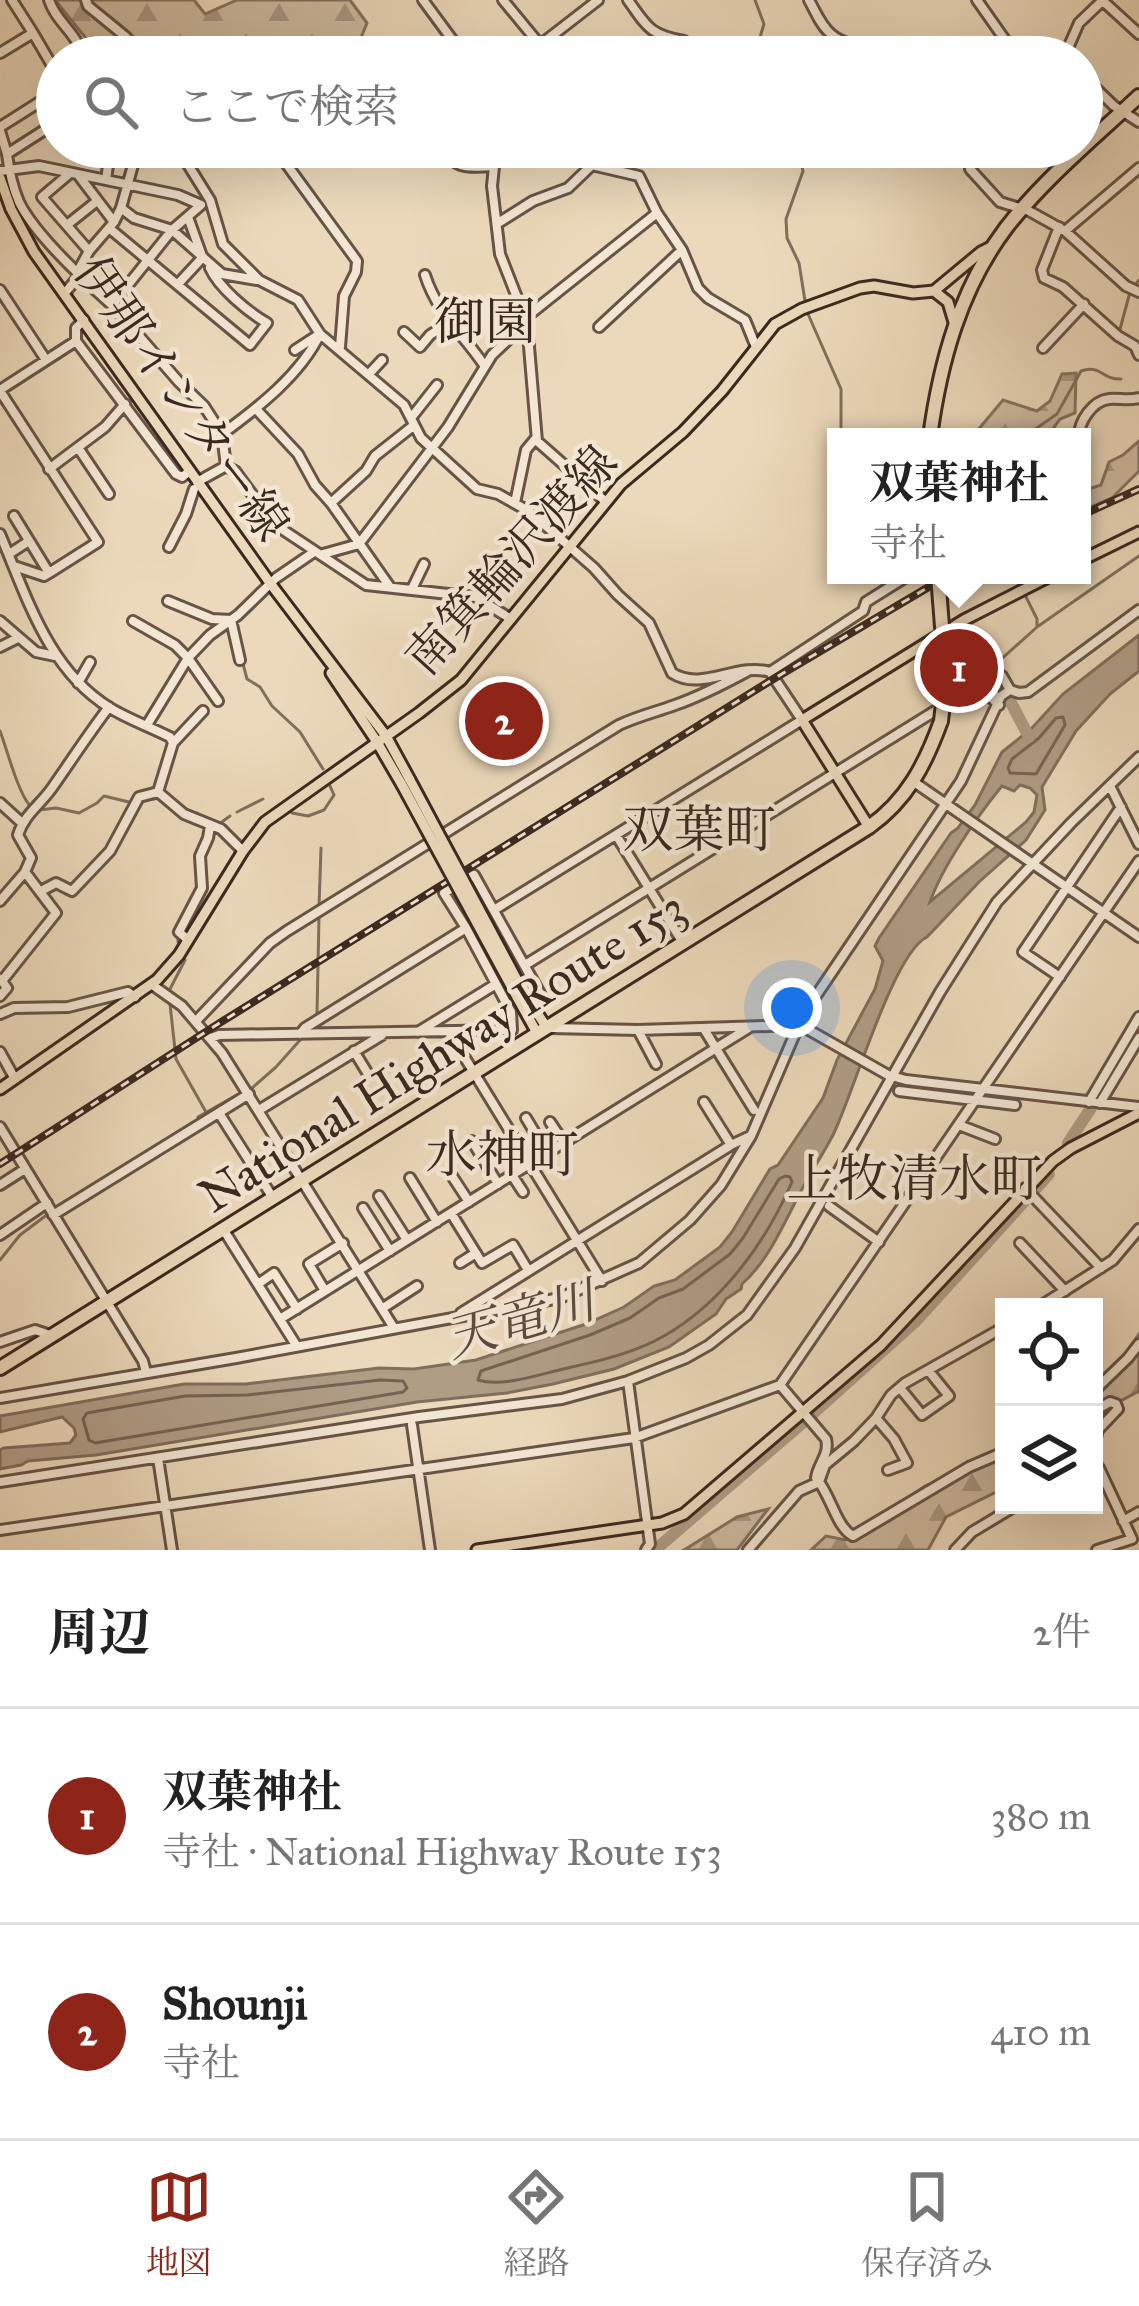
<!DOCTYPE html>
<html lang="ja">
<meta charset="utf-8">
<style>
:root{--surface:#fff;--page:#f6f6f6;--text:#222;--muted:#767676;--line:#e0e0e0;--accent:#8f2418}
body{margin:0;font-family:"IM FELL Great Primer","Noto Serif JP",serif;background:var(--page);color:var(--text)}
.controls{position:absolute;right:36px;bottom:36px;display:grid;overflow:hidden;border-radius:0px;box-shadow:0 12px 48px #0002}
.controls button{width:108px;height:108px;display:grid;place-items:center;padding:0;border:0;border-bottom:3px solid var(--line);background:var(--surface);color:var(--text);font:60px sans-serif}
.you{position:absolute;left:792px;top:1008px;width:42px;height:42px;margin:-30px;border:9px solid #fff;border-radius:50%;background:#1a73e8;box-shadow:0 0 0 18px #1a73e833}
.badge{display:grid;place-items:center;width:78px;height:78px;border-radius:50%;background:var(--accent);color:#fff;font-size:39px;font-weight:700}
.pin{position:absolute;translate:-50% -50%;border:6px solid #fff;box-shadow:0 3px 12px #0006}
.popup{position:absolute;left:827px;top:428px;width:264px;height:156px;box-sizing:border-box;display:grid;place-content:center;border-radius:0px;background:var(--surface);filter:drop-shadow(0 3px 9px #0005);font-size:39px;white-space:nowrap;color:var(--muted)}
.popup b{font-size:45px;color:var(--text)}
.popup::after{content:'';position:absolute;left:50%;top:100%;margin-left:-24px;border:24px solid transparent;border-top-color:var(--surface)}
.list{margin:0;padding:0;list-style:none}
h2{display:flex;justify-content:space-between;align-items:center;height:156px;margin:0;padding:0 48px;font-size:51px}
h2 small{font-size:39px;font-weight:400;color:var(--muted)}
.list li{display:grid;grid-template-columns:78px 1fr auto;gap:36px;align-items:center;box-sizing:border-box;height:216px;padding:0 48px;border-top:3px solid var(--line)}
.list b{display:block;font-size:45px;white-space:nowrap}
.list p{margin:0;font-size:39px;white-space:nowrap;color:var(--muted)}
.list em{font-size:39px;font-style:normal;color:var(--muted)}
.icon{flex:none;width:66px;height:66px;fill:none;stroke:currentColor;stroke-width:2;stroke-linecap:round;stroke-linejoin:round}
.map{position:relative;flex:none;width:1139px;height:1550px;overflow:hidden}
.search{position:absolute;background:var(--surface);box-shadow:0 12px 48px #0002;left:36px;right:36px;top:36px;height:132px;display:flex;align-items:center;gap:30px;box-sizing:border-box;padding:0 42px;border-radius:66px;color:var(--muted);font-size:45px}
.sheet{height:588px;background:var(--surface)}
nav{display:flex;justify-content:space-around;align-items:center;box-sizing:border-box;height:168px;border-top:3px solid var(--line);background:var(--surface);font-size:33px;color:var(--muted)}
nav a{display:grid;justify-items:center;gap:6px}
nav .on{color:var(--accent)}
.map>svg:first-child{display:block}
.forest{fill:url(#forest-firs);stroke:#847260;stroke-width:3}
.water{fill:#b09d86;stroke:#816e5d;stroke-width:3;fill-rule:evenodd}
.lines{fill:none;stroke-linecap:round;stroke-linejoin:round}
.shore{stroke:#766253;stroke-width:3}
.stream{stroke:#816e5d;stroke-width:3}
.river{stroke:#b09d86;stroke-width:12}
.minor-casing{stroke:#675447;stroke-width:14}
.major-casing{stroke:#3b2820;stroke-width:15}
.highway-casing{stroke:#3b2820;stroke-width:18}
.minor{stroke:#f3e6d3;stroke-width:8}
.major{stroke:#ecd9bb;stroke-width:9}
.highway{stroke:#ecd9bb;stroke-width:12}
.rail-casing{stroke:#3b2820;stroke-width:8}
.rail{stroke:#f3e6d3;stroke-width:3;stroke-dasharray:9;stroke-linecap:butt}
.major-bridge-casing{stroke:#3b2820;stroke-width:15;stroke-linecap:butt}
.highway-bridge-casing{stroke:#3b2820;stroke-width:18;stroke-linecap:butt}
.major-bridge{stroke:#ecd9bb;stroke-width:9}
.highway-bridge{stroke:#ecd9bb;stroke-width:12}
.labels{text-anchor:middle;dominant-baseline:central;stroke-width:9;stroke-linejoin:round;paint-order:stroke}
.street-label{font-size:48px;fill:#3b2820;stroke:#f3e6d3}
.neighbourhood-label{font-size:51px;fill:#3b2820;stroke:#f3e6d3}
.water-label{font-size:51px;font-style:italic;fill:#5e4b3f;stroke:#f3e6d3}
</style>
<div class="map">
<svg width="1139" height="1550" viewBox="0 0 1139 1550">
<defs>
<pattern id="forest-firs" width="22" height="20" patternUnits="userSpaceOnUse" patternTransform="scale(3)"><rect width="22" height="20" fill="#cebba1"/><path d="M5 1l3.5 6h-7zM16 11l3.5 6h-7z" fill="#a89883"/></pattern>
</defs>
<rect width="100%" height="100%" fill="#ecd9bb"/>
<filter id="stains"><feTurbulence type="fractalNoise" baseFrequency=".00167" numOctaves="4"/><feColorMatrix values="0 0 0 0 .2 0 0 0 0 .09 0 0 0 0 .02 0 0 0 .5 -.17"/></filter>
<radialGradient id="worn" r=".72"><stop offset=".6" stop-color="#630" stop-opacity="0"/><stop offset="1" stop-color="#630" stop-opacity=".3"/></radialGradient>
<path class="forest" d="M55,0H194L205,14L237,0H350L367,23L353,57H226L217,45L200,57H90L85,37Z
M1076,373L1075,413L1060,419L1047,437H972L1003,400L1037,411L1050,401L1062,374Z
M1139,441V471L1112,498L1082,511V491L1101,485L1109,462L1123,455Z
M1139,1334V1391L1115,1404L1094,1423V1393L1101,1388Z
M1004,1456V1488L946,1517L928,1550H811L826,1536L846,1540L925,1486Z
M768,1509L737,1550H684L737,1517Z"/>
<path class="water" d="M1139,635V671L1110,694L1076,731L1042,787L1045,810L1026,840L979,882L927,937C893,953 853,1095 833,1135C823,1154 811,1172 801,1191C784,1223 769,1260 742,1284L741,1289L726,1299L716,1314L669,1347L614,1369L553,1384L507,1393L417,1402L96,1455L28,1461L21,1465L0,1469V1450L4,1448L70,1443L76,1435L74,1428L62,1417L0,1432V1416L184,1384H246L379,1368L414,1369L476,1360L586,1324L624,1307L654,1286L675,1280L720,1247L732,1232L770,1169L778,1165L823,1098L837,1060L875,989L883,961L875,946L879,938L951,833L958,828L975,805L1002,752L1031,729L1063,694ZM1020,785L1030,788L1037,795L1034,812L1026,822L930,902C942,867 978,815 1002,786L1014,791Z"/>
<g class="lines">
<path class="shore" d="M1063,717L1065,725L1036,774L1010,773L1008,768L1012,759L1039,738L1056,718Z
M785,1176L790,1177L792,1182C766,1242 722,1303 664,1336C633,1354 594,1362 559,1370C535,1376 501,1387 478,1380L481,1371L590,1335L630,1318L659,1298L683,1289L730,1254L743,1238L779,1179Z
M380,1380L403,1381L407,1388L403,1392L95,1443L89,1440L83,1419L87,1413L185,1396L247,1395Z"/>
<path class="stream" d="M755,0L764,24L757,47L763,57
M797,147L803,171L786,219L787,238L799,263L805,301
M808,314L841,389V437
M1119,333L1130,292L1139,280
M1024,437L1057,414L1081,371C1101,364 1102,380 1121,379
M1037,627L1139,556
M242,660L247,679L260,687L272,706L300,732L323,769
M997,663L1037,627V619L1015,575
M987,672L989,670
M0,731C8,752 17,790 30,806
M140,801L160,798
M39,810L56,808L79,813L97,803L104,796L133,803
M237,812L263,799
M193,813H197
M292,813L308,816L324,810L334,795L330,786
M219,824L230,816
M593,854L615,840
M319,907L321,848
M178,939V942
M170,989L185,960
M170,1004L176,1059L206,1112
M317,1014L319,916
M251,1089L276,1067L301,1039
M198,1117L242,1092
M0,1260L20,1235L48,1214"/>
<path class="river" d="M951,633L1008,697L1029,737
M1096,1098L1139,1027
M1068,1143L1091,1108
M810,1416L916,1321L1049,1174
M655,1550L807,1419"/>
<g class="minor-casing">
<path id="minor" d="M49,0C56,22 78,34 83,57
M86,0L88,6L126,37L143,57
M423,0L465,57
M503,0L550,57
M628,0C647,27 650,35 684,41
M809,0C815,11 821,26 831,34C849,50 878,46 899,57
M977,0L1017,57
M1103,1L1139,34
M33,33L57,74
M0,53L33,33L12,0
M513,57L540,45L598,0
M1064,57L1079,23L1102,1
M1082,75L1114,106L1139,122
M57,122L7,154C9,170 13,188 19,202C35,235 84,280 112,305L172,230L134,218L121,208
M0,127L57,91
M0,131L7,154
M177,147L210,200L223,244L259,280L298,300L320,334L404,405L421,438L477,489L498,494L530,512L594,568L618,595L649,623L672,673C702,692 737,662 770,672L802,720L494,910
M274,147L357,261L356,272L344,296L340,347
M441,147C458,171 466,167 493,166
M496,147L492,186L500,254L527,323L537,441L606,502
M977,147L971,157L970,169L1000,202L1029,211L1065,231L1139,168
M279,154L298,147
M592,165L639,176L657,213L682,250L698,288L708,298L745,320L756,347
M0,171L39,166L178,195L201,205L172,230L222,274L257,280
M69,174L42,197L89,251
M79,176L114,222
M106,180L109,158L106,147
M188,217L202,256
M498,223L533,201L568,188L592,165L590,147
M67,225L97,201
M1059,227L1042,270L1044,278L1063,287L1118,336L1135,346L1139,355
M109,228L250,345L267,323C248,312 219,288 210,268
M1065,231L1126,286L1139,292
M77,273L89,251L114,222L121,208L138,147
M425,275C437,313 463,334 484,365
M178,284L203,257
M0,290L46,360
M64,294L79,276
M112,305L179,382L204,406L222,434
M525,318L657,213
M599,327L682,250
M404,332L420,347L430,335L448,323
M320,334C300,375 259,407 222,434L226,466L235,471L274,524L366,585L476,597L511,619
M76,341L176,474L182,477L190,471
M1043,348L1084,304
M295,350L318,335
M369,374L382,360
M0,390L76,341V328L84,320
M0,391L98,542L49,573
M256,409L298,454L315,485L331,503L390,587
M411,418L437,385
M1079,436C1079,422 1092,401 1109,399C1120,398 1128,401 1139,398
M79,449L109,494
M49,469L105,427L125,404
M197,482L226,466
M331,503L366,471L375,456L413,426
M515,503L526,450L536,438
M0,534C27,597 48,670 110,708C128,719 150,727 170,737L173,743L158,792
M169,547L186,514L194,489
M9,554L29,541
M323,554L359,544L448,427L492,355L525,324
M14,566L44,576L49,573L14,516
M412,589L424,564
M168,601L212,619L231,620L240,660
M0,621L36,652L55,656
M133,621L175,645L188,658L218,701
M944,634L988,683L998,701
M0,647L18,638
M770,672L863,611L866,602L909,575
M1002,676L1010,690
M78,683L90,662
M147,725L188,658L210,635L238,615L276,578L314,552
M173,743L203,711
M914,782L1139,937
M1110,786L1139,844
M158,792L184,814L221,829L243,851
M0,803L22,823
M616,835L683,943
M41,891L56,883L72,891L110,851L139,797L158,792
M0,901L25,872L31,858L18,835C24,815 40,805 52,788C71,761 89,733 109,707
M188,940L179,932L202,888L200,856L208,838L210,826
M525,965L977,685L999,705
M1060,977L1023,952L1121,807
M0,979L2,981L56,913L25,872
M151,984L182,1006L222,1053L394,1328
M0,996L7,988L2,981
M0,1014L14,1008L68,1007L128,992L135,997
M196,1021L270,943L287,931L619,725C638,716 656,712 675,705C701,696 724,684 748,671
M551,1028L638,1030L800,1025L888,1075L906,1080L1139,1107
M704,1029L754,1110
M638,1030L656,1064
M418,1032L496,984L466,928
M449,1032L602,1281
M300,1034L305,1028L466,928L444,893L474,875L542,997L531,1003
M211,1038L219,1035L512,1030L511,1012L496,984
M354,1051L368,1074
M0,1052L15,1079
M899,1091L1015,1105
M704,1102L731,1145
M1089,1102L1139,1017
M1100,1103L1139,1038
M259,1110L382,1035
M219,1113L273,1198
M526,1118L547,1153
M550,1122L564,1143
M959,1125L995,1139
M0,1127L143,1361L146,1372
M472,1141L498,1184
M512,1175L523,1192
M452,1176L469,1202
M410,1178L437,1222
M0,1185L25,1169
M1025,1188L1101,1268
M379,1196L407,1240
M829,1206L879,1242
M363,1208L390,1251
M451,1213L482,1263L513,1245L528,1270
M53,1215L249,1094
M223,1229L296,1345
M0,1235L47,1203
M1020,1243L1065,1291
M460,1263L476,1253
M258,1284L274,1273L297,1309
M325,1291L309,1264L343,1243
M1039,1307L1113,1260L1139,1229
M383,1308L417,1286
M461,1313L731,1145L750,1136
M280,1319L750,1027
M0,1342L35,1330L50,1335
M628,1381L650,1544L646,1550
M780,1385L826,1439C830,1455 818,1463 816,1478C831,1495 836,1527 853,1536L969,1467L1004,1452
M900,1388L922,1415L949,1396L928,1370
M1094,1391L1128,1358L1139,1344
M0,1398L236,1358L560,1298L639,1263L690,1220L721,1185L751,1136L803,1015L961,781L1001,696L1010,690L1019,693L1028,692L1139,610
M1094,1411L1110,1402L1116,1404L1118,1409L1098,1430L1094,1445
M876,1418L894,1439L907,1463L888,1470
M412,1425L430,1550
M158,1458L172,1550
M1094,1463L1099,1468L1132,1539L1097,1550
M0,1482L419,1417L562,1399L628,1381L686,1358L709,1345L747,1315L795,1248L940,992L997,902L1071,823L1139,757
M1123,1521L1139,1512
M0,1530L634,1438L780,1385L1139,861
M748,1550L799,1491L819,1482L825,1465L854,1441L876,1418L891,1395L905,1383L1004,1327
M955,1550L972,1532L1017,1505"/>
</g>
<g class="major-casing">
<path id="major" d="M0,178L11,209L34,252L270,583L386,736L410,780
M934,291L981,252L991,247
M1082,560L1139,532
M331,673L377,742L402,785
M869,827L802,720L964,620L1052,575
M524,993L547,1028
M517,997L537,1033
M0,1089L157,980L179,955L243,851L265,822L419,713L461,680L621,484L683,432L722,391L775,324L802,309L860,288L874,286L913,293L934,291L948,302L954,322
M477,1550L662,1523L684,1514L881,1345L1053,1161L1071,1148L1139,1113"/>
</g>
<g class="highway-casing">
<path id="highway" d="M930,437C940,363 960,289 1006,228C1044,179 1094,138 1139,96
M0,1368L869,827C907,800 925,765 941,721"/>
</g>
<use href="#minor" class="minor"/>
<use href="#major" class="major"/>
<use href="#highway" class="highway"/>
<g class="rail-casing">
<path id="rail" d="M1082,515L1139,489
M0,1164L218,1024L775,678L949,575"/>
</g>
<use href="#rail" class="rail"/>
<g class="major-bridge-casing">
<path id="major-bridge" d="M410,780L524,993
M402,785L517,997"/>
</g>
<g class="highway-bridge-casing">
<path id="highway-bridge" d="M938,575L946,678L941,721"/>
</g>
<use href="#major-bridge" class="major-bridge"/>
<use href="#highway-bridge" class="highway-bridge"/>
</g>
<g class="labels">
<g class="street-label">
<text transform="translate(182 398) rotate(55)">伊那インター線</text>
<text transform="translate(511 560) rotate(-48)">南箕輪沢渡線</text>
<text transform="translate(442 1051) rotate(-32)">National Highway Route 153</text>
</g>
<g class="neighbourhood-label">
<text x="485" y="322">御園</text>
<text x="699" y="830">双葉町</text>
<text x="502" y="1155">水神町</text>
<text x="914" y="1179">上牧清水町</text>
</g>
<g class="water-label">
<text transform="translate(520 1320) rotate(-16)">天竜川</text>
</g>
</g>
<rect width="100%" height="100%" filter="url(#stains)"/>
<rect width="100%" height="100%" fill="url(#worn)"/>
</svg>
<div class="controls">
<button><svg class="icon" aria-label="locate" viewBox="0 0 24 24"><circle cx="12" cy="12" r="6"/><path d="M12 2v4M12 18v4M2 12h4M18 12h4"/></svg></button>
<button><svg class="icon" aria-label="layers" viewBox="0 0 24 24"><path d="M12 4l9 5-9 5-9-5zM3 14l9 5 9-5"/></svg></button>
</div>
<div class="you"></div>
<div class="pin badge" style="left:959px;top:668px">1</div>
<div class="popup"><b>双葉神社</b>寺社</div>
<div class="pin badge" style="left:504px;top:721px">2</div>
<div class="search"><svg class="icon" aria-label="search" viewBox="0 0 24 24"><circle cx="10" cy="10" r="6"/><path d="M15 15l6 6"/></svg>ここで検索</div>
</div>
<section class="sheet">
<h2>周辺<small>2件</small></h2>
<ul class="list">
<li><span class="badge">1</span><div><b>双葉神社</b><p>寺社 · National Highway Route 153</p></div><em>380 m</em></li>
<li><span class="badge">2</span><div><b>Shounji</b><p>寺社</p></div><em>410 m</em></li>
</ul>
</section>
<nav>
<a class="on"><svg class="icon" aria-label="map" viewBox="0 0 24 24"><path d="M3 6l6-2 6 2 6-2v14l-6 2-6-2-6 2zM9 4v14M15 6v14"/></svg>地図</a>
<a><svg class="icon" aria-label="directions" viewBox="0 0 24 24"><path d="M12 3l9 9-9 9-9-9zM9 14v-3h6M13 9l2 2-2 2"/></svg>経路</a>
<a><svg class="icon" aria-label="saved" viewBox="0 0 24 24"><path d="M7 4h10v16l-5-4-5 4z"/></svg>保存済み</a>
</nav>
